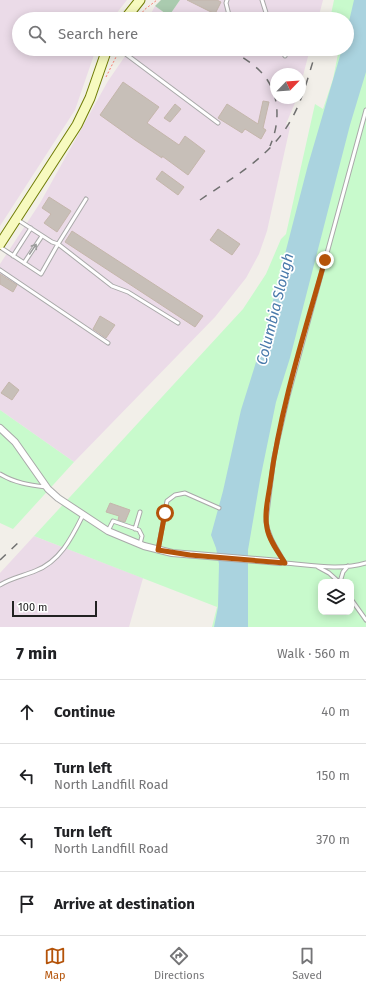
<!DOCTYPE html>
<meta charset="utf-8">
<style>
:root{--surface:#fff;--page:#f6f6f6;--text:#202124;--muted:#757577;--line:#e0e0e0;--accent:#b45309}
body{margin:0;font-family:"Fira Sans",sans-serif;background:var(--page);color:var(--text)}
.controls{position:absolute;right:12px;bottom:12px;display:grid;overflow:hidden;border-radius:8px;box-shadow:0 2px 10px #0003}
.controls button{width:36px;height:36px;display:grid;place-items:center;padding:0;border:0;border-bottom:1px solid var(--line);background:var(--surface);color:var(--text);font:20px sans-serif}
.compass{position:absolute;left:270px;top:68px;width:36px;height:36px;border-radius:50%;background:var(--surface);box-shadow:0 2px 10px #0003;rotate:65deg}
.scale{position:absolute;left:12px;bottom:10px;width:85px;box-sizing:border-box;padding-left:4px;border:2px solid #222;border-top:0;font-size:11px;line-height:14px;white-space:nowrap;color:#222;-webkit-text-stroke:3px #fff;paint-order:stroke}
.stop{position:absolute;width:12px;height:12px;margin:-9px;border:3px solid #b45309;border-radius:50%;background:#fff}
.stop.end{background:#b45309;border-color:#fff;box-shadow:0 1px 4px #0008}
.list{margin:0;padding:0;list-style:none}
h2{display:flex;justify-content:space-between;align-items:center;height:52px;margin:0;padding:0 16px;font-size:17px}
h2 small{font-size:13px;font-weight:400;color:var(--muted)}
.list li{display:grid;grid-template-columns:26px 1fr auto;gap:12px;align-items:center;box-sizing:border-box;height:64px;padding:0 16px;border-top:1px solid var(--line)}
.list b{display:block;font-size:15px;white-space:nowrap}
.list p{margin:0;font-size:13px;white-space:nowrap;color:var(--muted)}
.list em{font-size:13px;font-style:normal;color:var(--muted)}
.icon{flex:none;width:22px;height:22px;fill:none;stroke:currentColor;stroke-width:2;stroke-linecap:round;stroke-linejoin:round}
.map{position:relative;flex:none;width:366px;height:627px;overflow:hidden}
.search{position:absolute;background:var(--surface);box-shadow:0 2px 10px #0003;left:12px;right:12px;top:12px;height:44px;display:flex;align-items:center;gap:10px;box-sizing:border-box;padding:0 14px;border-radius:22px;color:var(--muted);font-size:15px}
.sheet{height:308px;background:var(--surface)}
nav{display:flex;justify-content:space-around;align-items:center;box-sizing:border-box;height:56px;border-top:1px solid var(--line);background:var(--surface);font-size:11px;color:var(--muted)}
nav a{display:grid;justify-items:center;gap:2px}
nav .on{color:var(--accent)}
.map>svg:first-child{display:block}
.industrial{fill:#ebdbe8}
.cemetery{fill:#aacbaf}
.park{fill:#c8facc;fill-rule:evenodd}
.water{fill:#aad3df}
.building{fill:#c7bfb8;stroke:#c4b6ab}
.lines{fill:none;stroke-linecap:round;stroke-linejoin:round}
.lane-casing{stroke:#a9a9a9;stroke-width:5}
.street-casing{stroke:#a9a9a9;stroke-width:8}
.secondary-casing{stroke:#707d05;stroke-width:11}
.path{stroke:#fa8072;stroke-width:1;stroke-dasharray:2 2;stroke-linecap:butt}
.lane{stroke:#fff;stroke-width:3}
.street{stroke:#fff;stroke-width:6}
.secondary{stroke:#f7fabf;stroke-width:9}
.rail{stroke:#707070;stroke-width:1.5;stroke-dasharray:8 8;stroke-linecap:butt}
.oneway{stroke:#9c9c9c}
.route{stroke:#b45309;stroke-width:5}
.labels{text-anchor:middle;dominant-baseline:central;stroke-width:3.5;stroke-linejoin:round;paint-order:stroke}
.water-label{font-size:15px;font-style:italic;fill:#4a7aab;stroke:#fff}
</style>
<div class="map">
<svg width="366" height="627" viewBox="0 0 366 627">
<rect width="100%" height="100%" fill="#f2efe9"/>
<path class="industrial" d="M0,0H127L112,19H19V49H96L75,110L0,226Z
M180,0H323L318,19H148L155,6L169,16Z
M130,49H310L300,87V74H276V98H297L286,124L290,127L267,231L259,254L246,278L215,317L74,462L0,410V264L40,203L108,81Z
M34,536L143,578L129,627H0V573Z"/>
<path class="cemetery" d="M161,0H180L169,16L155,6Z"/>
<path class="park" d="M334,0H366V627H212L217,607L34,536L243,309L266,274L281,239L286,234L315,104L323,109L333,79L339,49H347V19H330ZM321,582H351V612H321Z
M0,410L74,462L13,529L0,523Z"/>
<path class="water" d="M354,0H366V72L350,125L290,358L276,402L260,480L248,550V627H214L218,607L219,564L216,548L211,535L223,491L241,410L262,343L308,165L342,49H347V30Z"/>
<path class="building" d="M187,0H217L221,2L215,14Z
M123,82L159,107L147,123L179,145L185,136L205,151L188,175L162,156V158L135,140L100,115Z
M263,101L269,102L263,128L266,130L261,139L245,129L242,133L218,118L227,104L258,124Z
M175,104L181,109L170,122L164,118Z
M162,171L184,187L178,195L156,179Z
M49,197L71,211L57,232L44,223L51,214L42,208Z
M218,229L240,244L232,255L210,240Z
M72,231L203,316L195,327L65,242Z
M0,274L17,285L13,292L0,284Z
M100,316L115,325L106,338L93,329Z
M9,382L19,390L12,400L1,393Z
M110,503L130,510L125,522L118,520L119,516L106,512Z"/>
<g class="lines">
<g class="lane-casing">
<path id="lane" d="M227,0L226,3L230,19
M262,0L268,19
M119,49L218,123
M281,49L285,56
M18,220L52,242L58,244L86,199
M0,247L41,274L58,244L112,286L128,292L178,323
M13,256L31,228
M24,263L42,236
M0,270L108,343
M0,474C15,483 29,485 46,487
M135,529L140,512
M108,531L113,521L139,530L142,536L140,544
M158,550L167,501L175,495L185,493L219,508
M284,563C310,565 340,571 366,563
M285,563C277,549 268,537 266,521L274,457L288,396L366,110
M318,567L329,573L339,582
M340,582L343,572L348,566
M0,585C11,578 23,576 35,571C60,562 72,537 83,515
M351,599L366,620"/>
</g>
<g class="street-casing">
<path id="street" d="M0,428L15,442L48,489L58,498L108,531L144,546L172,553L280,562"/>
</g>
<g class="secondary-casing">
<path id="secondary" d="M125,19L140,0
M0,244L77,125L90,98L107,49"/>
</g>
<path class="path" d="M138,19L144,10L157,0
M106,77L118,53"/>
<use href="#lane" class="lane"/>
<use href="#street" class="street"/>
<use href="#secondary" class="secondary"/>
<path class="rail" d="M230,49C240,56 251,62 260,71C280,91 281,121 270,146
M200,200C235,176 272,156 292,118C304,97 309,72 317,49
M0,560L21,540"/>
</g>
<defs><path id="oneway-shaft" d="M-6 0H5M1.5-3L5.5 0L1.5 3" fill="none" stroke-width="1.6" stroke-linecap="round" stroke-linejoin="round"/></defs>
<use class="oneway" href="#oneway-shaft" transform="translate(33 249) rotate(-56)"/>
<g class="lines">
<path class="route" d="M165,513L158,550L190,555L285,563C278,552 269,540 267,528C264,514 268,499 270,485C280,409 304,334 325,260"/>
</g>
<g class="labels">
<g class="water-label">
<text transform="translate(275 309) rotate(-76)">Columbia Slough</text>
</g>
</g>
</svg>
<div class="controls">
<button><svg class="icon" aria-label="layers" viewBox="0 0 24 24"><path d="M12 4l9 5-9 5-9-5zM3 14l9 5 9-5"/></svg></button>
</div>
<svg class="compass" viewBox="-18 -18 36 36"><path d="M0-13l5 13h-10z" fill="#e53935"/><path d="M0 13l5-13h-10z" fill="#757577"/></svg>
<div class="scale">100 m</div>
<div class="stop" style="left:165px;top:513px"></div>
<div class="stop end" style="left:325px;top:260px"></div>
<div class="search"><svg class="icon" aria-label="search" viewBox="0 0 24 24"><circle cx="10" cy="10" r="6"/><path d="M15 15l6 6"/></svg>Search here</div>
</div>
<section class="sheet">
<h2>7 min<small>Walk · 560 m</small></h2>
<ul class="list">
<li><svg class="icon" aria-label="ahead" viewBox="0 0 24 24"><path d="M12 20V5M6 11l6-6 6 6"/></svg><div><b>Continue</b></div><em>40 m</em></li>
<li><svg class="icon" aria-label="left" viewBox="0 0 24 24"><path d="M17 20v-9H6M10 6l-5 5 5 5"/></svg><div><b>Turn left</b><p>North Landfill Road</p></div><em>150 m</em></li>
<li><svg class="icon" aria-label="left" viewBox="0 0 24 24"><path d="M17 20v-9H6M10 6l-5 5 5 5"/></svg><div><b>Turn left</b><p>North Landfill Road</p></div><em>370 m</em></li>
<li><svg class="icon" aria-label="arrive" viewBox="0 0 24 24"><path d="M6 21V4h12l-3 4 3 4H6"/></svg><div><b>Arrive at destination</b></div></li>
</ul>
</section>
<nav>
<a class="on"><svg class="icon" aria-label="map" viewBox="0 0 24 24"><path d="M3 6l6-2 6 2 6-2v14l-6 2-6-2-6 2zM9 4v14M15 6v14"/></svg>Map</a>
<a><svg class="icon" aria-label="directions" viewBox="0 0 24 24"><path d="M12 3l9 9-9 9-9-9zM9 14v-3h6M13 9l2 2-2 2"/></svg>Directions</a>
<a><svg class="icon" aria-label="saved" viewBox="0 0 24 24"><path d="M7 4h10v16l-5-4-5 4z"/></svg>Saved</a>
</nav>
